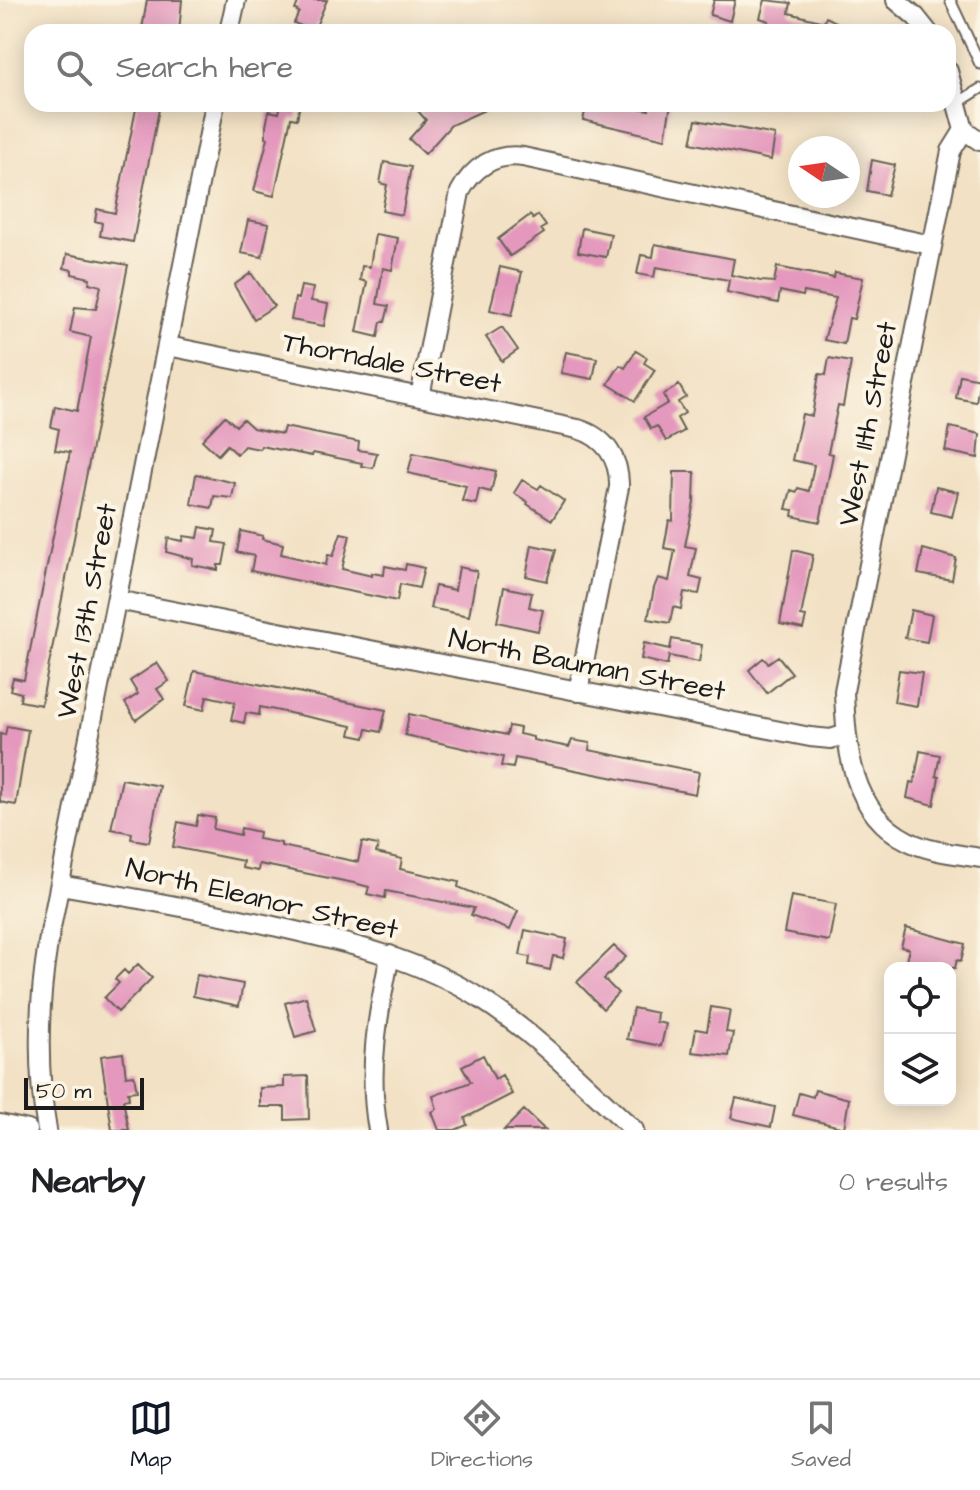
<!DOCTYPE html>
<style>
:root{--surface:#fff;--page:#f6f6f6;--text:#202124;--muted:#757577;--line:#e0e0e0;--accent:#111827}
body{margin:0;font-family:"Architects Daughter",sans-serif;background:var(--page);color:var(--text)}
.controls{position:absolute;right:24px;bottom:24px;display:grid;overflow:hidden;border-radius:16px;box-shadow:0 4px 20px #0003}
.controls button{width:72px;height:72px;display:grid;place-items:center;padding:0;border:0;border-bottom:2px solid var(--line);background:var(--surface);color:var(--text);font:40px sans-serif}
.compass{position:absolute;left:788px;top:136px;width:72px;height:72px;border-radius:50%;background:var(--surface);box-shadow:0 4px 20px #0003;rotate:283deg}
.scale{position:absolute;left:24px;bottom:20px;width:120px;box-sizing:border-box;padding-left:8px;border:4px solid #1c1c1c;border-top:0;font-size:22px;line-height:28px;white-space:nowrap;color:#1c1c1c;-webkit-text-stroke:6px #fcf5e5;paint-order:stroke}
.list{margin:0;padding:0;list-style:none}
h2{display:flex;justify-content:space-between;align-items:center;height:104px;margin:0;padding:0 32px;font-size:34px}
h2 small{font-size:26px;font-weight:400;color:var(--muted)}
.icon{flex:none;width:44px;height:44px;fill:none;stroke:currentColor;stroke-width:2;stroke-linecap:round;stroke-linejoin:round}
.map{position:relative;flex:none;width:980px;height:1130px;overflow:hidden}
.search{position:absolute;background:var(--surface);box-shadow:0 4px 20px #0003;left:24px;right:24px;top:24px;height:88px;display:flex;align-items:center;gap:20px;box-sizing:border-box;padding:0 28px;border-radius:24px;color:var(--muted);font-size:30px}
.sheet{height:248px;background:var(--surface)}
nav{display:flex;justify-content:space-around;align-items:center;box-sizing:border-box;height:112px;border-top:2px solid var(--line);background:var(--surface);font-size:22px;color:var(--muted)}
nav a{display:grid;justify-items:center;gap:4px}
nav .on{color:var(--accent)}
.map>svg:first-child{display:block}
.building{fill:#e498bd}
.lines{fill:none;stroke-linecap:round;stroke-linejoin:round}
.lane-casing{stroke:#676157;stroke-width:13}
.street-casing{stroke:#676157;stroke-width:22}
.lane{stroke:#fff;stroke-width:9}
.street{stroke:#fff;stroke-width:18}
.labels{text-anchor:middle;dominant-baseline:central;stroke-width:8;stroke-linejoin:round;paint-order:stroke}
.street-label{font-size:28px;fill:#1c1c1c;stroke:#fcf5e5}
</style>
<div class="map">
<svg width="980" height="1130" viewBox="0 0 980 1130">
<rect width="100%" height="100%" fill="#fcf5e5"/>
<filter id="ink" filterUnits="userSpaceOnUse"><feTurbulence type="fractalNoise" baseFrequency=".0125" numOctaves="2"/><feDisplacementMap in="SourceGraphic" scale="16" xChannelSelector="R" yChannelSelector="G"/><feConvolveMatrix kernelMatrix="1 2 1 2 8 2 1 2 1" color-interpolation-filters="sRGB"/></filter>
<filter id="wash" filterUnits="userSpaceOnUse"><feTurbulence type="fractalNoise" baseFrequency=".006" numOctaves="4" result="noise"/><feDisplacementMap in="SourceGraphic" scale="32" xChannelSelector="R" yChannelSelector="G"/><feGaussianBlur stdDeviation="1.8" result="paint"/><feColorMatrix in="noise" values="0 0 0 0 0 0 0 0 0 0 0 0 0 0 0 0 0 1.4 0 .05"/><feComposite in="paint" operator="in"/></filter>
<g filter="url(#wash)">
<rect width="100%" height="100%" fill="#f2e1c4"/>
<g id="blocks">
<path class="building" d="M147,0H182L179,32L142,29Z
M299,0H327L314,31L294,23L299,12L295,10Z
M714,0H735L730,21L710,15Z
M765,0L791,3L789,13L824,22L826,17L857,32H777L767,29L769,21L760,18Z
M137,104H160L133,242L100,236L102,223L95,221L97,209L115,213Z
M281,104H300L297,119L291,118L274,196L254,191L268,138L266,137V126L269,111L279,113Z
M425,104H498L451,125L425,154L409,139L426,120L418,111Z
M587,104H615L649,110L650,104H671L665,139L583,120Z
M696,120L775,135L771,160L691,143Z
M872,160L895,165L887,195L867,191Z
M384,162L411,167L402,215L382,211L387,185L380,183Z
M530,215L533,219L538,215L546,226L541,229L544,233L510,256L498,239Z
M248,220L269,224L262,257L241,253Z
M582,228L611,234L606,257L578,252Z
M375,234L398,238L392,270L383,268L377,304L389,306L385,322H381L378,337L357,332L367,282L360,280L362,266L370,267Z
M655,244L734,259L731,275L761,281L774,282L777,267L834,278L835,273L863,278L854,319L849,318L844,344L824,340L836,298L804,292L803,296L780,291L778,303L727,292L729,280L656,267L654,277L637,274L641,255L653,257Z
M67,254L128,265L41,705L20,701L21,693L10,690L13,678L24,680L70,452L55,450L59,429L51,427L55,406L77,411L91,337L70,332L75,307L96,309L101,286L89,283L90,278L72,274V270L64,268Z
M500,267L522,272L512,315L490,310Z
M251,273L274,306L254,319L234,285Z
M301,286L313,288L311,301L328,304L324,326L291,320L295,298L298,299Z
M502,327L518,350L502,361L486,337Z
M636,351L647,358L644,363L655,370L635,401L608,384L620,365L625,368Z
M566,352L597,358L593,379L561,373Z
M829,358L851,362L843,406L838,405L828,453L833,454L820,522L792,516L793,510L786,509L791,490L797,492L798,488L809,491L814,465L792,460L802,414L812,416L819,374L826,375Z
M960,375L980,379L976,402L956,398Z
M679,385L686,397L678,402L685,413L677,418L684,431L666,441L657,426L651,429L644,417L668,403L663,395Z
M225,416L236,426L243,419L253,428L282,434L284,427L359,442L358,450L377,453L373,468L361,466L362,463L313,453L312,456L261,446L260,449L244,446L237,454L227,445L218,455L202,440Z
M950,427L980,434L978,458L945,451Z
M413,453L496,471L491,492L479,489L476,504L462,501L466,486L408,473Z
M674,472H695L694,502L685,546L696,548L690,577L702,580L699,594L684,592L681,609L673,607L670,623L648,619L654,588L658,578L669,581L675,550L664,548L669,520L673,521Z
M196,474L235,483L232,498L214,496L212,508L191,504Z
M522,480L538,489L541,485L564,501L552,520L527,504L528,502L514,493Z
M936,487L958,492L952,517L931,512Z
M200,527L216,530L214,542L227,544L223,565H218V570L192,565L193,559L166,552L168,538L183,541L184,536L198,538Z
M241,531L263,536L262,539L283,544L281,554L326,565L328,555L333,556L341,533L350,535L342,569L372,576V573L384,575L385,566L405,570L406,564L424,568L419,588L400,584L397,601L251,571L254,556L237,552Z
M532,545L556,550L547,581L526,576Z
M923,549L956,558L952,580L918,574Z
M793,550L813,555L801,616L806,617L803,629L780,624Z
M459,567L477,571L469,616L430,608L435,586L455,590Z
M504,587L532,593L529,607L543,610L538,631L497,622Z
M911,610L932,615L927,642L905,638Z
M672,639L702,645L699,662L669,656L667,665L641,659L644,643L670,649Z
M778,656L792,673L767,693L749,670L763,658L768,663Z
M157,663L169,681L157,689L164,699L136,720L125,703L138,694L130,681Z
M899,670L922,673L917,706L894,702Z
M194,671L386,710L381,732L367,729L365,738L350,735L352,726L260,707L259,715L246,713L244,723L231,720L235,702L207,696L204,710L186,706Z
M409,714L507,735L509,726L520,728L519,734L533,737V740L569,747L572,740L590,743L589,750L699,772L695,794L515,758L513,768L501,766L503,757L405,735Z
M7,726L28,730L16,805L0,802V734L5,735Z
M920,751L940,755L936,776L939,777L934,805L907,798L910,782L914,783Z
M122,779L160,786L149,842L131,839L132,833L111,829Z
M198,815L215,818L213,829L240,835L241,828L259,832L258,839L281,843V846L358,862L362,842L378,845L376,853L402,859L400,869L459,882L458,887L518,911L510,930L471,915L474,908L386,891L385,898L367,894L369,887L354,883L259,864L258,871L242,868L243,861L173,847L178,822L196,826Z
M791,896L836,904L829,941L784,933Z
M906,928L965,944L961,961L957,960L955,968H914L905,965L909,949L901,947Z
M525,930L567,939L563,958L553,956L550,970L529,965L530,957L520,955Z
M614,946L626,957L604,979L618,993L603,1009L577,982Z
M138,964L152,978L118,1012L104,998L119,983L115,979L124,970L128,974Z
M197,975L243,984L239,1006L193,996Z
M306,997L316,1031L295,1037L285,1003Z
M711,1007L730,1010L726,1032L733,1033L729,1056L692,1052L696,1029L707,1031Z
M633,1008L657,1013L656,1022L666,1024L661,1046L627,1039Z
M123,1053L126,1076L134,1075L137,1091L128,1092L129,1099L123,1100L129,1130H112L101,1056Z
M483,1055L495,1079L502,1075L512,1094L465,1118L467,1125L455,1130H439L432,1112L437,1109L433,1096L471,1082L462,1066Z
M308,1076L309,1119L285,1120V1107H260V1088L284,1087V1077Z
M815,1090L849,1099L844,1128L793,1115L799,1093L813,1097Z
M736,1098L775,1107L771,1127L731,1118Z
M524,1110L545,1130H504Z"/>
</g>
</g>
<g filter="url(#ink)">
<use href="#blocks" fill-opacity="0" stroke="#676157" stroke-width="2"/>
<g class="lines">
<g class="lane-casing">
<path id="lane" d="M950,0L980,64
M956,104L980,89"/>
</g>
<g class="street-casing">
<path id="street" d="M896,0L916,17L928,32
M229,32L236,0
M948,71L964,130L980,141
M964,130L951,151L844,691C846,747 851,813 908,841C930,852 957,854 980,858
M168,346L578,429C605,437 620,459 619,487L578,692
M420,397L460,192C473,167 495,153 523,157L931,245
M117,600L810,737L831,739L846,734
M60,885C130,897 200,910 269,925C344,942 416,957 481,999C537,1035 585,1085 634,1130
M0,1124L28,1130
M47,1130C36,1067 38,1006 48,943L215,104
M378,1130C367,1070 378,1014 390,955"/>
</g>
<use href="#lane" class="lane"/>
<use href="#street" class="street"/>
</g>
</g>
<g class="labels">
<g class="street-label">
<text transform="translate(392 363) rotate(11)">Thorndale Street</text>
<text transform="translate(868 424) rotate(-79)">West 11th Street</text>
<text transform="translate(87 611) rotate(-79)">West 13th Street</text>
<text transform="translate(587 665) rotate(11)">North Bauman Street</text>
<text transform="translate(262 899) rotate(13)">North Eleanor Street</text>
</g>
</g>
</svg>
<div class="controls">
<button><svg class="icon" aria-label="locate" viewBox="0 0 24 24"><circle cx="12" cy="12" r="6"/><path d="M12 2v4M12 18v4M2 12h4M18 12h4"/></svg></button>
<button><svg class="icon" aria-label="layers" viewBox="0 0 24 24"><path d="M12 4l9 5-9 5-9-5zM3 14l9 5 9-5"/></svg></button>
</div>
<svg class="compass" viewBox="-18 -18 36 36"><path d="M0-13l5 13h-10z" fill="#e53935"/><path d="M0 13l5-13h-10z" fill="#757577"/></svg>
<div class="scale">50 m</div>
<div class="search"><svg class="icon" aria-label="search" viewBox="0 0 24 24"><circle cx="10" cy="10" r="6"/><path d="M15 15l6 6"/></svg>Search here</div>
</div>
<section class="sheet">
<h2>Nearby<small>0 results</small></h2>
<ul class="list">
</ul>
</section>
<nav>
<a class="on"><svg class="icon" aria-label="map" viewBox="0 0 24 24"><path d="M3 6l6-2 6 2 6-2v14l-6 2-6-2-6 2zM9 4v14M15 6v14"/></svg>Map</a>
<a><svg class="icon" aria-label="directions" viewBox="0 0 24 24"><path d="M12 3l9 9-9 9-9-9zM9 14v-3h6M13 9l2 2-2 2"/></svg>Directions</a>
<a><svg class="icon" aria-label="saved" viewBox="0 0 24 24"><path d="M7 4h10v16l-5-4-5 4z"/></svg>Saved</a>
</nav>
